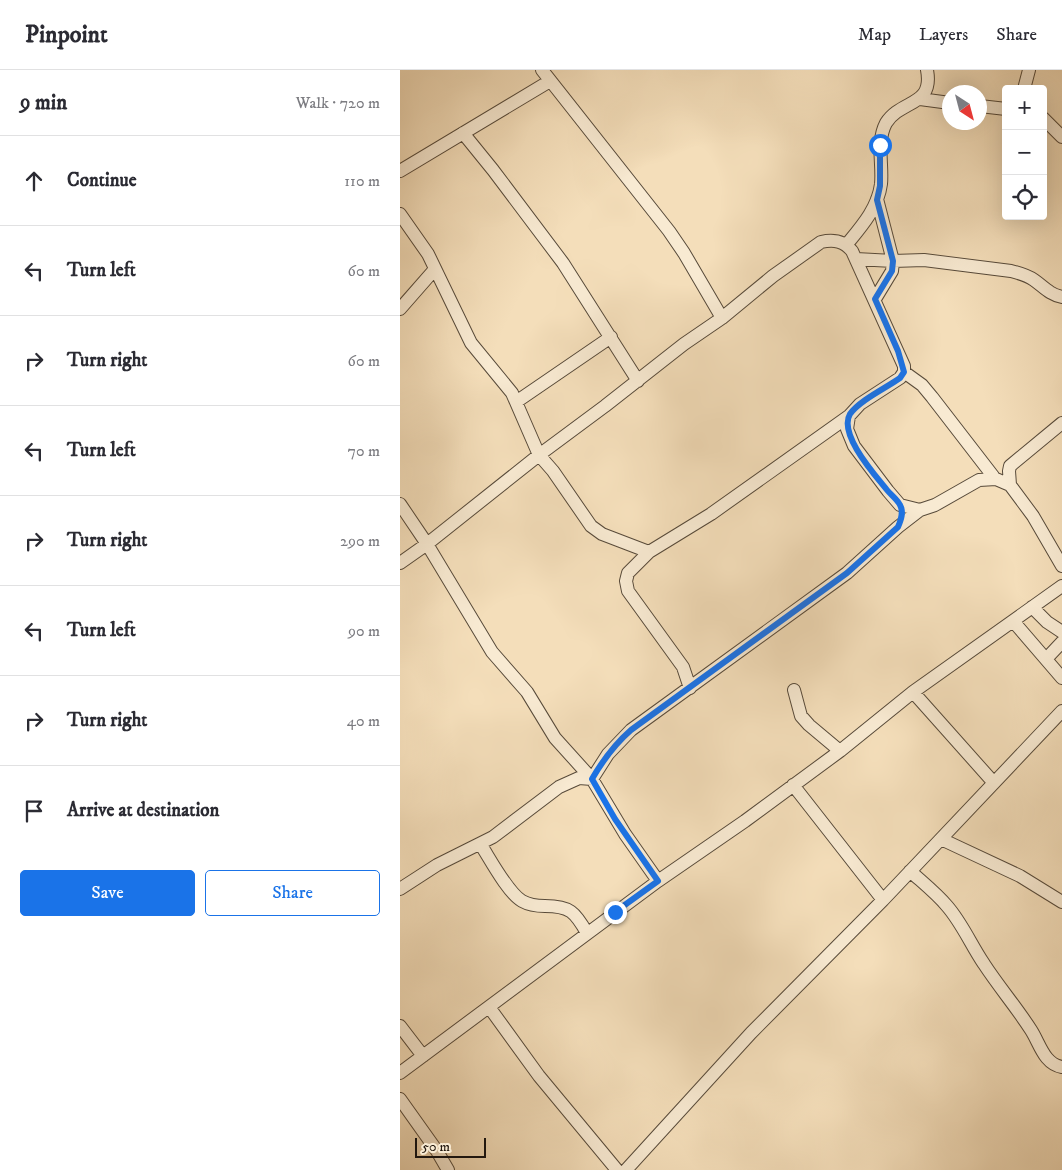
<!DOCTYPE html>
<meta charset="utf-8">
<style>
:root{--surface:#fff;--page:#f2f2f3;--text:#2b2b33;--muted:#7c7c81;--line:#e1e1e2;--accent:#1a73e8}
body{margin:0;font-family:"IM FELL DW Pica",serif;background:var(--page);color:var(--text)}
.controls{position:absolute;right:15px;top:15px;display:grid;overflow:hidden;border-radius:5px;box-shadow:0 5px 20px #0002}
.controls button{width:45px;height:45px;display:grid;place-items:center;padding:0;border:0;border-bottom:1px solid var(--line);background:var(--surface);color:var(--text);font:25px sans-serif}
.compass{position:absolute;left:542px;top:15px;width:45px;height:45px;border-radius:50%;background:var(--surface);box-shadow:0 5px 20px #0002;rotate:144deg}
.scale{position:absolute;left:15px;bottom:12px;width:71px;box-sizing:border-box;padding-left:5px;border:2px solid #23180f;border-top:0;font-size:14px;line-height:18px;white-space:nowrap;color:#23180f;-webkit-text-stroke:4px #f8ead2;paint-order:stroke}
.stop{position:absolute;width:15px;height:15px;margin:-11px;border:4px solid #1a73e8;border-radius:50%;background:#fff}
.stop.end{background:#1a73e8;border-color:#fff;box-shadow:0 1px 5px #0008}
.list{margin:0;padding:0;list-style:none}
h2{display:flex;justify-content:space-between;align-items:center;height:65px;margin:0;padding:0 20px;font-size:21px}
h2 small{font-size:16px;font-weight:400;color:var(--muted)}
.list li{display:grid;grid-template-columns:32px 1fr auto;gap:15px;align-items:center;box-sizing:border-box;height:90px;padding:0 20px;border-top:1px solid var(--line)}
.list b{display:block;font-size:19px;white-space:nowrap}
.list em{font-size:16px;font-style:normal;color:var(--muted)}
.actions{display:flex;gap:10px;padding:15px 20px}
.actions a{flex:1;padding:11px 0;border:1px solid var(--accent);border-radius:5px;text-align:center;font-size:18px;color:var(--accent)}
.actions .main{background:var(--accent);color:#fff}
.icon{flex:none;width:28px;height:28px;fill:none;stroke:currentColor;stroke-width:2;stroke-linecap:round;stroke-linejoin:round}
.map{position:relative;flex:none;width:662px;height:1100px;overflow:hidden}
header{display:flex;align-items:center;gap:30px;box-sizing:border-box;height:70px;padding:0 25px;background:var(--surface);border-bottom:1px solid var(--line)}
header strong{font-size:24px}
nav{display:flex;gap:28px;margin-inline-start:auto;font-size:18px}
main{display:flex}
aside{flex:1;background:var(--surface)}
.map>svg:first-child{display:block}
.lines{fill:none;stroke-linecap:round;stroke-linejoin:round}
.minor-casing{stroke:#574a3a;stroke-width:14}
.minor{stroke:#f8ead2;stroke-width:12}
.route{stroke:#1a73e8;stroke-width:6}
</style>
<header>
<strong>Pinpoint</strong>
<nav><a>Map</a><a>Layers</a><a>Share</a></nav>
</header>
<main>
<aside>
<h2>9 min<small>Walk · 720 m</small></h2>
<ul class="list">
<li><svg class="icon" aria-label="ahead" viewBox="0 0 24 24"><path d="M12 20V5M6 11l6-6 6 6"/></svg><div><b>Continue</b></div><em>110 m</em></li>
<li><svg class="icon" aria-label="left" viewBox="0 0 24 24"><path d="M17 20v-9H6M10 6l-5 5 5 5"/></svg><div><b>Turn left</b></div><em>60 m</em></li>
<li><svg class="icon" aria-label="right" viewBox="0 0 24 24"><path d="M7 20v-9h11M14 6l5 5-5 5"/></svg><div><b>Turn right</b></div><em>60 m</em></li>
<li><svg class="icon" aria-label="left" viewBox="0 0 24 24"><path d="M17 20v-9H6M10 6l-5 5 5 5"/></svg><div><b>Turn left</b></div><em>70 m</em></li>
<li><svg class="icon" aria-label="right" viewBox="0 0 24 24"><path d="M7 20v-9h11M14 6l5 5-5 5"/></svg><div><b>Turn right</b></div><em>290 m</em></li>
<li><svg class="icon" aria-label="left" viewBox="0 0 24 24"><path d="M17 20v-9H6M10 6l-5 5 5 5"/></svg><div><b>Turn left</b></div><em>90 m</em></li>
<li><svg class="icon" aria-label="right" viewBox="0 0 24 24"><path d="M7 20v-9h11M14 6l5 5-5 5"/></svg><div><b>Turn right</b></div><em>40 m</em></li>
<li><svg class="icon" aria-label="arrive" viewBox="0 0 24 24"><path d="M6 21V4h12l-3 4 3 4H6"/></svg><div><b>Arrive at destination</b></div></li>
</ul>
<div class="actions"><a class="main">Save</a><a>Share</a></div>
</aside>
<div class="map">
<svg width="662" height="1100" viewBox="0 0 662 1100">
<rect width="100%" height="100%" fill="#f4deba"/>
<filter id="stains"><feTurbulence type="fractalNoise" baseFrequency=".004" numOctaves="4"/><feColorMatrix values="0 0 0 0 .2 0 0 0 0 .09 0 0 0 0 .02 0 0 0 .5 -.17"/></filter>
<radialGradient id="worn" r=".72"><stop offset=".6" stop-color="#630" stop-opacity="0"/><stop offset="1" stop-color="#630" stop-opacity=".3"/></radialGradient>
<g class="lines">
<g class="minor-casing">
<path id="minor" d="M142,0L269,161L284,183L322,248
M624,19L629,0
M520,29L550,33
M580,36L606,39
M643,48L662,67
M63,63L93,100L163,193L238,311
M0,101L150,11
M0,144L28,184L71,273L112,323L139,385L153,401L191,456L202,464L249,482
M447,174C461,157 478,138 481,114C483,94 476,72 486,53C501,29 534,37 527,0
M456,189L493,191L524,190L611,201C619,203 627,205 634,210C644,217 649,224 662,227
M475,229L492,201L493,191L477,129
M0,239L35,199
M504,302L522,315L532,327L593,406
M116,332L211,267
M610,415L609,401L610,396L662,353
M0,434L27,474L92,582L127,622L155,668L192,709L225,764L258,811
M0,493L27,474L139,385L205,336L284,274L322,248L373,206L421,172C434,169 444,171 452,181L504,296V302L500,308L460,334L449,346L447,359L454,376L488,421L500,435L520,440
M632,537L647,552L662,562
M613,551L662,608
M646,589L662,572
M290,618L283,597L228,521L226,511L228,503L249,482L311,444L449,346
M394,620L401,646L409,655L440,681
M513,622L594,713
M393,715L483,830
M541,769L620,806L662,832
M81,775C90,789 108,823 122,831C129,835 137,836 145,836C170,836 175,842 187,863
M510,801C522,812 536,823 547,836C562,853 571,875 584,894C599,917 617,938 631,960C640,974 644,994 662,997
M0,819L37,795L93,767L159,717L179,708L192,709L208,684L231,660L447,503L498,457L520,440L535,435L579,410L596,409L610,415L633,446L662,496
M89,937L139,1006L217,1100
M0,956L23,986
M0,1003L258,811L345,751L440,681L513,622L662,516
M0,1029L37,1081L48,1100
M226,1100L351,963L483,830L662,641"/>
</g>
<use href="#minor" class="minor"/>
</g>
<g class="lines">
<path class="route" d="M215,842L258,811L215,749L192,709C203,690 215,674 231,660L447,503L498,457C501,450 504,442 500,435C497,429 491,425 487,420C475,405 438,364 450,344C460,330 486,318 500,308L504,302L498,281L475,229L492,201L493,191L477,130L480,116V75"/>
</g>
<rect width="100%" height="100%" filter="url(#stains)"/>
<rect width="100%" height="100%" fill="url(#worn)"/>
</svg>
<div class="controls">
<button>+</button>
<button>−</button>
<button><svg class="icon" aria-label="locate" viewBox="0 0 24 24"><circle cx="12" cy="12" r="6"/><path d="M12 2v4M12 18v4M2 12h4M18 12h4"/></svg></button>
</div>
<svg class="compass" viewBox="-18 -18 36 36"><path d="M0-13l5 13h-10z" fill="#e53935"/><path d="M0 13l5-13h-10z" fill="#7c7c81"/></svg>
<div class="scale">50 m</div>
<div class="stop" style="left:480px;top:75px"></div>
<div class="stop end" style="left:215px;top:842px"></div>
</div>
</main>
